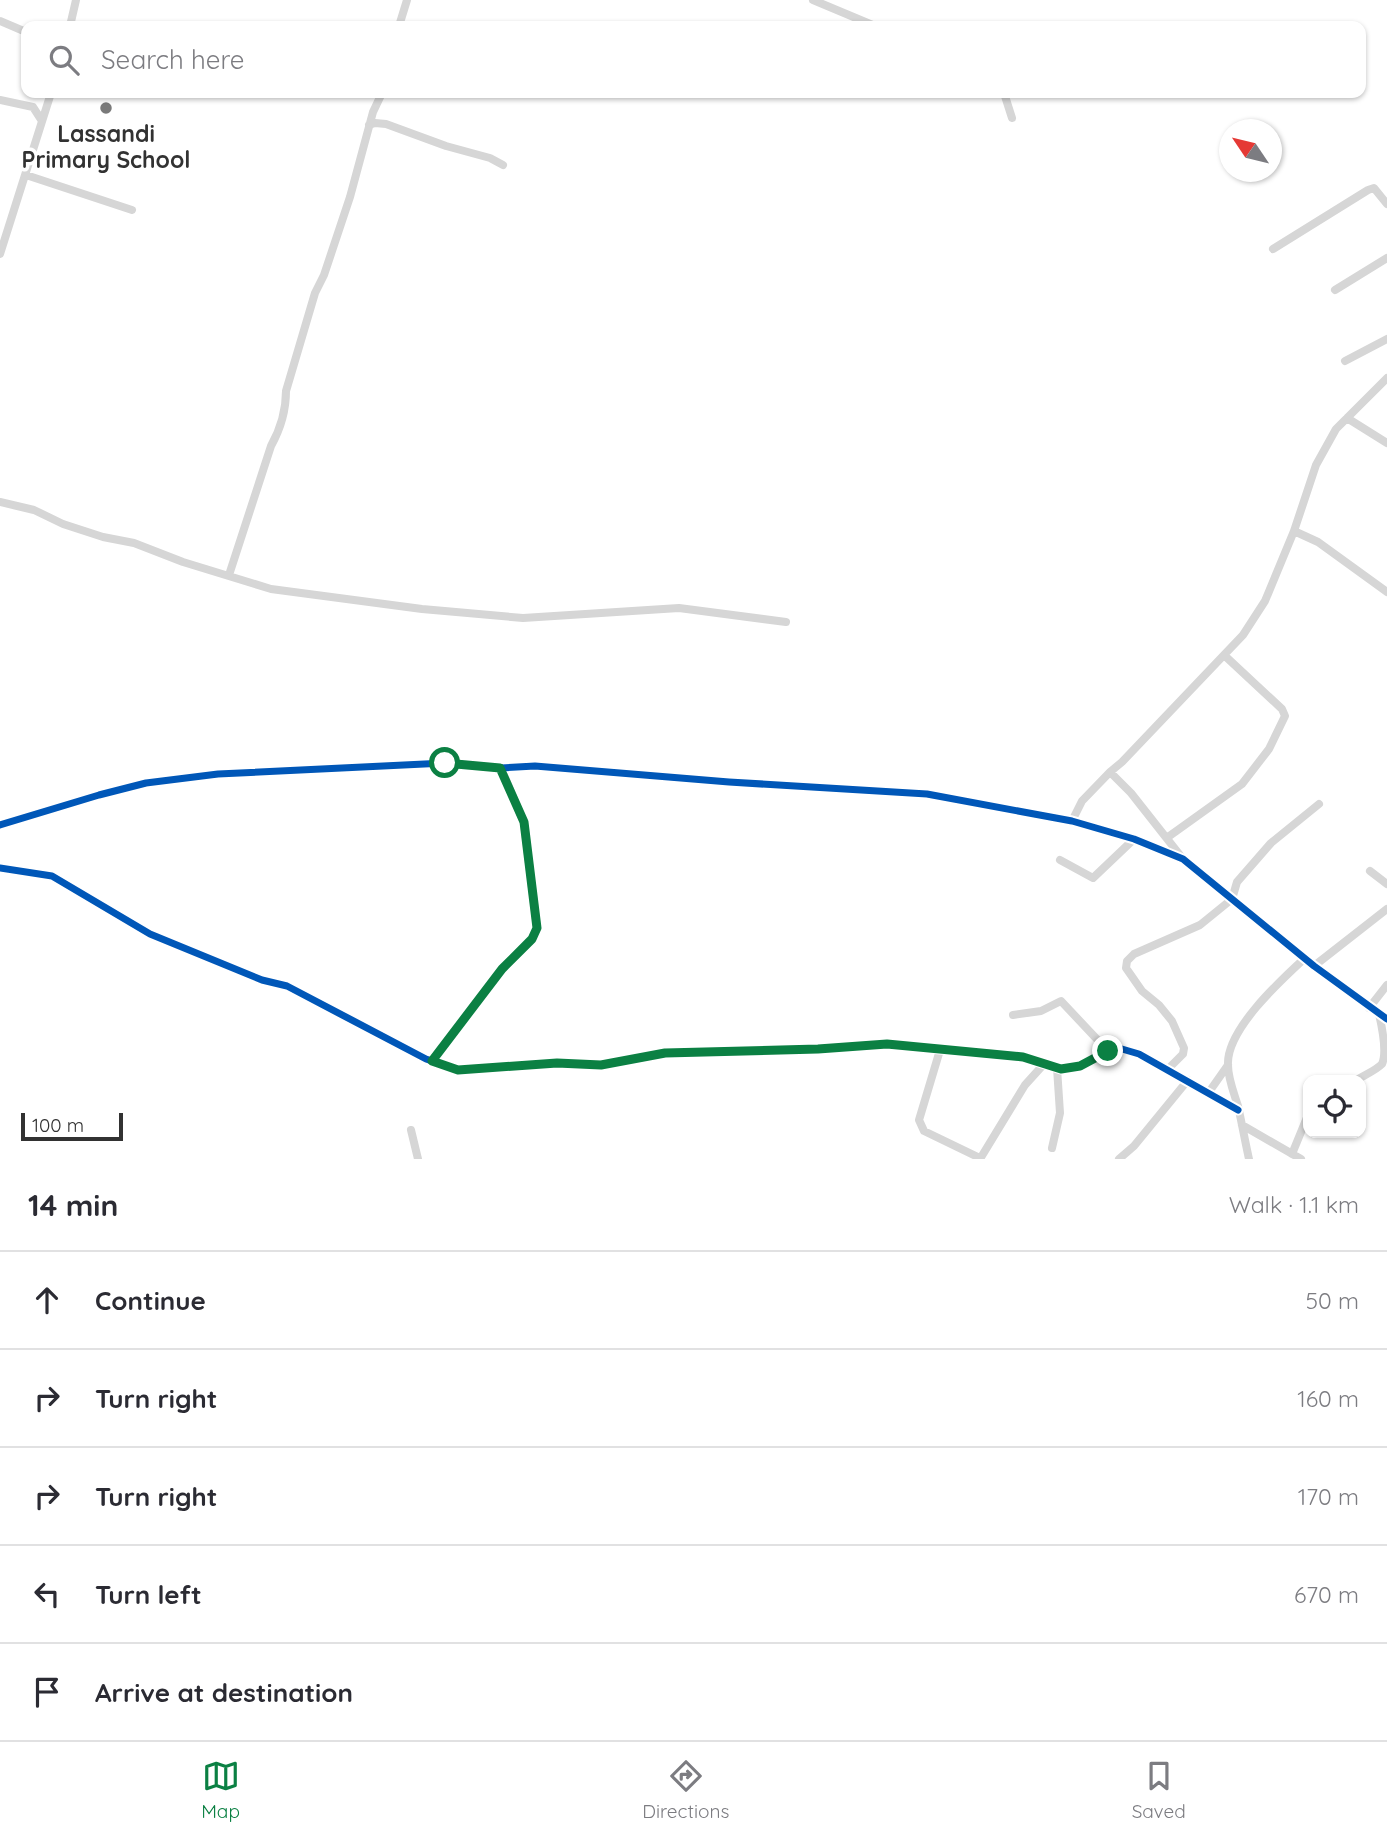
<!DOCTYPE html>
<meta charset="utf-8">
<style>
:root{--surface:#fff;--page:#f7f7f7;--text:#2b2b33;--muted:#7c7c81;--line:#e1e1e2;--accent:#0b8043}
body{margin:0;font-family:Quicksand,sans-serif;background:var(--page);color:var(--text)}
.controls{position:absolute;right:21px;bottom:21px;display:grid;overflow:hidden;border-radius:14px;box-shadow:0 2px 5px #0004}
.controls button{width:63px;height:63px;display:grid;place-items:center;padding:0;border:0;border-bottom:2px solid var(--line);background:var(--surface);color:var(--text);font:35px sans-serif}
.compass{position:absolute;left:1219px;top:119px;width:63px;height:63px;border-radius:50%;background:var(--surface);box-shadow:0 2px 5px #0004;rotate:305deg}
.scale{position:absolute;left:21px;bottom:18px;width:102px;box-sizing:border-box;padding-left:7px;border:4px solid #323232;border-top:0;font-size:19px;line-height:24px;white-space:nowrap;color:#323232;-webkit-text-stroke:5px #fff;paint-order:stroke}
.stop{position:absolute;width:21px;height:21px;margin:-16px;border:5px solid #0b8043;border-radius:50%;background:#fff}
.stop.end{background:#0b8043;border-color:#fff;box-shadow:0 2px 7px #0008}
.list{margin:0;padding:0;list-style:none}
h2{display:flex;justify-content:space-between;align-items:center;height:91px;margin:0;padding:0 28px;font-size:30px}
h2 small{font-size:23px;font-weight:400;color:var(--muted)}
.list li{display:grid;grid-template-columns:46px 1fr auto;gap:21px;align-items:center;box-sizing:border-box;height:98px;padding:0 28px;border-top:2px solid var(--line)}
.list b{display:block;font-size:26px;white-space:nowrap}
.list em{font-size:23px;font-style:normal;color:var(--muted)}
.icon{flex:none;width:38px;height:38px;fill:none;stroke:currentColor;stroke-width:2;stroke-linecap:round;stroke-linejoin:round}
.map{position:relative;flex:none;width:1387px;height:1159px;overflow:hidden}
.search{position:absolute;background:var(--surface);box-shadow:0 2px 5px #0004;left:21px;right:21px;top:21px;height:77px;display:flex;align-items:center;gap:18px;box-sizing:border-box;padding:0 24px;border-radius:14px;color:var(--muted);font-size:26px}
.sheet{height:581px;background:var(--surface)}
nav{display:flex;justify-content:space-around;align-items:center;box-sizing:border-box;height:98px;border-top:2px solid var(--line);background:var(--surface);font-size:19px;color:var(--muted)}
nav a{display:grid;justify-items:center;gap:4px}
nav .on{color:var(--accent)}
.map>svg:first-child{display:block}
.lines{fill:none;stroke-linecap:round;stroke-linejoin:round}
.minor{stroke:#d6d6d6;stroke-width:8}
.cycleway-casing{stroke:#fff;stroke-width:11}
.cycleway{stroke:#0057b8;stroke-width:7}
.route{stroke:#0b8043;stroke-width:9}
.poi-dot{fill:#7a7a7a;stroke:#fff;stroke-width:2.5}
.labels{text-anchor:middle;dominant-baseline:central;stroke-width:7;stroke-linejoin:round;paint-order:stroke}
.poi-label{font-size:23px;font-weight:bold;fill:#323232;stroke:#fff}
</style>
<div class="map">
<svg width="1387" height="1159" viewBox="0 0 1387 1159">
<rect width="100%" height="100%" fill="#fff"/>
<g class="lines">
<path class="minor" d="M813,0L875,26
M0,21L26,32
M70,26L76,0
M399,26L407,0
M1004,93L1012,118
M0,100L33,107L42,121
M369,125L375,123L386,124L446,146L490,158L503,165
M26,175L132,210
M1273,249L1368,190L1374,188L1387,204
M0,254L51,93
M1335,290L1387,258
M1345,361L1387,339
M1347,418L1387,443
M0,502L34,510L63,524L103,537L134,543L183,562L271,589L422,609L523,618L679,608L786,622
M1294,531L1318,542L1387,592
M229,575L271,446C281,428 286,412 286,391L315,293L324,275L350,197L373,112L382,93
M1072,821L1082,801L1110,772
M0,825L99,795L146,783L218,774L445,763L501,768L535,766L729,782L927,794L1072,821L1134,839L1183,859L1314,966L1387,1019
M1168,837L1242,784L1269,749L1285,716L1282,709L1224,655
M1183,859L1131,793L1110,772L1122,762L1243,635L1265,601L1294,531L1316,465L1336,429L1387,378
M1060,860L1093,878L1134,839
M0,868L52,876L150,934L262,980L287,986L426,1059L458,1070L557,1063L601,1065L665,1053L818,1049L887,1044L1023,1057L1061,1069L1080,1066L1108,1051L1122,1049L1139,1054L1238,1110
M1370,871L1387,884
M1314,966L1387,909
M1369,1008L1387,985
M1013,1015L1041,1011L1061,1001L1108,1051
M940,1050L919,1120L924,1131L980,1158
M432,1061L502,969L532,939L537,928L524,823L501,768
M1168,1069L1183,1054L1184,1048L1172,1021L1159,1005L1142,991L1126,968L1127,961L1134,954L1200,925L1232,899L1237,882L1271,843L1319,804
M1357,1080C1364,1075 1375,1071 1382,1064C1387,1053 1382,1027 1379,1014
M1209,1092L1228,1065
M1242,1125L1301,1159
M411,1130L418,1159
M1052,1148L1060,1113L1057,1068
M1292,1154L1308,1115
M980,1159L1025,1085L1044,1064
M1119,1159L1134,1146L1188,1080
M1249,1159C1245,1141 1242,1124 1238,1106C1234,1093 1228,1079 1228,1065C1226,1030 1281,980 1305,958"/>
<g class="cycleway-casing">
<path id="cycleway" d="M0,825L99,795L146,783L218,774L445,763L501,768L535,766L729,782L927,794L1072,821L1134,839L1183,859L1314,966L1387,1019
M0,868L52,876L150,934L262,980L287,986L426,1059L458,1070L557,1063L601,1065L665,1053L818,1049L887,1044L1023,1057L1061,1069L1080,1066L1108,1051L1122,1049L1139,1054L1238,1110"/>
</g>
<use href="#cycleway" class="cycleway"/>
</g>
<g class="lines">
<path class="route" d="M445,763L500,768L524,822L537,928L532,939L502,969L432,1061L458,1070L557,1063L601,1065L665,1053L818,1049L887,1044L1023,1057L1061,1069L1080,1066L1108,1051"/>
</g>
<circle class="poi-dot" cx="106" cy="108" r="7"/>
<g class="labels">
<g class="poi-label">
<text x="106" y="133">Lassandi<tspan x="106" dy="26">Primary School</tspan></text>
</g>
</g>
</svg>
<div class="controls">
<button><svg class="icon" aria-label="locate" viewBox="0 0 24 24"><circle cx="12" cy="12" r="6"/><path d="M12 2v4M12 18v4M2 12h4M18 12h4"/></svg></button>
</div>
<svg class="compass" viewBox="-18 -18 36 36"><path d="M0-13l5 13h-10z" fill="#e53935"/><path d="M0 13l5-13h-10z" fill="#7c7c81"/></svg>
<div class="scale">100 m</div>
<div class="stop" style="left:445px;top:763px"></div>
<div class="stop end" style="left:1108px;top:1051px"></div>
<div class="search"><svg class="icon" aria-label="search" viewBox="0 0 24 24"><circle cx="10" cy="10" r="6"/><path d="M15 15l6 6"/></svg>Search here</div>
</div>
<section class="sheet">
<h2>14 min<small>Walk · 1.1 km</small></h2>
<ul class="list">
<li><svg class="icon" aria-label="ahead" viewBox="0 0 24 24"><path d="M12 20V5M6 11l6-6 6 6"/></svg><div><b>Continue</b></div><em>50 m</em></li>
<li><svg class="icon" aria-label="right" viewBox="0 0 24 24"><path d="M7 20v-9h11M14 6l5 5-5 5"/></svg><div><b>Turn right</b></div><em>160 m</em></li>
<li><svg class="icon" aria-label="right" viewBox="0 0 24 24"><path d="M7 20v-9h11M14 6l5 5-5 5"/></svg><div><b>Turn right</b></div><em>170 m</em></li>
<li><svg class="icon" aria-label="left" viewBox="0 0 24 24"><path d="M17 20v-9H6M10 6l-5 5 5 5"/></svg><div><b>Turn left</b></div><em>670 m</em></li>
<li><svg class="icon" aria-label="arrive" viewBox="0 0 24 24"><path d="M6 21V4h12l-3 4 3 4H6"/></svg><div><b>Arrive at destination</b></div></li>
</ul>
</section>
<nav>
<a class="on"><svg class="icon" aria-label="map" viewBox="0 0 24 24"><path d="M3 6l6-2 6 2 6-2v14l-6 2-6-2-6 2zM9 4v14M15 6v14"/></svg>Map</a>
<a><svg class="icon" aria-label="directions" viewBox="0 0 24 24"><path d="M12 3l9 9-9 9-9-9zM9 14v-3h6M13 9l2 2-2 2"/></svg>Directions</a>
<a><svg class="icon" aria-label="saved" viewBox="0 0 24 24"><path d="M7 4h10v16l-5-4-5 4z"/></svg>Saved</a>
</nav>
